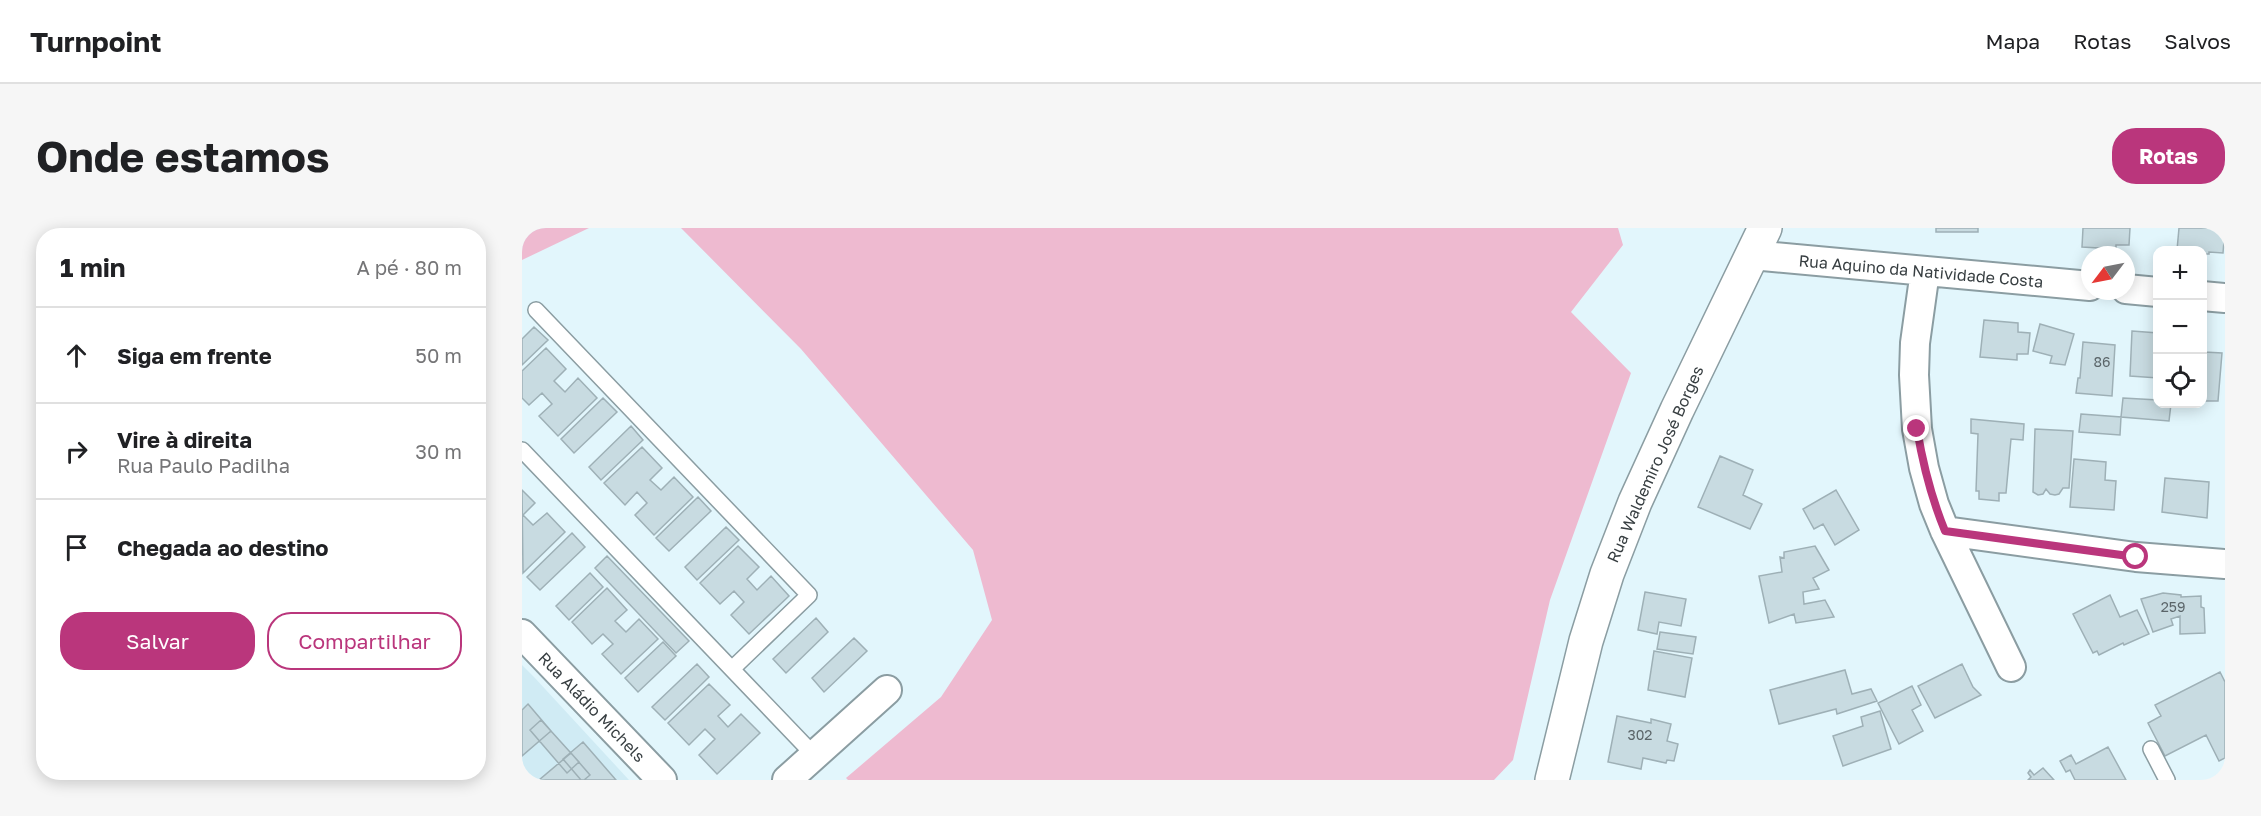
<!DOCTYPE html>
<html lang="pt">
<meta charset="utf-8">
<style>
:root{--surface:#fff;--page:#f6f6f6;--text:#202124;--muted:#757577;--line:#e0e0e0;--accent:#ba367c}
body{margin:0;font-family:"Golos Text",sans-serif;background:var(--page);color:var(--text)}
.controls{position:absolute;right:18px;top:18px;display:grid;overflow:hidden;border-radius:12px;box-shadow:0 3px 15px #0003}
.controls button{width:54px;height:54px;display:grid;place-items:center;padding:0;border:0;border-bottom:2px solid var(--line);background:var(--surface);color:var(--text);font:30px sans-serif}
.compass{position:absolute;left:1559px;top:18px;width:54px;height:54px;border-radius:50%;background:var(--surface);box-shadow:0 3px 15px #0003;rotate:238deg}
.stop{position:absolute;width:18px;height:18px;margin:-14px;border:4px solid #ba367c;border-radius:50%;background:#fff}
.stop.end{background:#ba367c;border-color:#fff;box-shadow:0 2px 6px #0008}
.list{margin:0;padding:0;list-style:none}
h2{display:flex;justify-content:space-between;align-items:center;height:78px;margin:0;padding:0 24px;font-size:26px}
h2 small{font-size:20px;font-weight:400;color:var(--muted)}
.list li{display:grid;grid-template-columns:39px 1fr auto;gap:18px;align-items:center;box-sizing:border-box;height:96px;padding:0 24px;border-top:2px solid var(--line)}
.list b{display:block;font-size:22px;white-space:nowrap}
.list p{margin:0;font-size:20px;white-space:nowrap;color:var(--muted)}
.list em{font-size:20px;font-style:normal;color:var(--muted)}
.actions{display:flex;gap:12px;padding:18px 24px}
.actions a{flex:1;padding:14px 0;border:2px solid var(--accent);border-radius:24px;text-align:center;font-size:21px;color:var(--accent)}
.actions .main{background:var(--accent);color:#fff}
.icon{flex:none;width:33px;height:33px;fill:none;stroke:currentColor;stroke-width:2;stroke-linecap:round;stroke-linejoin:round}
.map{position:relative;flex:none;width:1703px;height:552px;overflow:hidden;border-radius:24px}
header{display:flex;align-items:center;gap:36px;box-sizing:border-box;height:84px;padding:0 30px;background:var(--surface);border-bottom:2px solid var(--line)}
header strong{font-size:28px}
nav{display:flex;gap:33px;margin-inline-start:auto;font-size:21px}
.intro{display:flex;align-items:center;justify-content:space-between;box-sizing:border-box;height:144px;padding:0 36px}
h1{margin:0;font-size:42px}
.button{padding:15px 27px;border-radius:24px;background:var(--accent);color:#fff;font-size:21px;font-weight:700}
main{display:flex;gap:36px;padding:0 36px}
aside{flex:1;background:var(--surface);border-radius:24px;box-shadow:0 3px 15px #0003}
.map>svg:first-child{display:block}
.built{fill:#d0ebf4}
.green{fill:#eebad0}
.building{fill:#c8dbe1;stroke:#9eb0b6;stroke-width:1.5}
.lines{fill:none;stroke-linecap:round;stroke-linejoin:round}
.service-casing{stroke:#8b9da2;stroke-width:18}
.minor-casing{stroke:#8b9da2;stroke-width:32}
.primary-casing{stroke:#8b9da2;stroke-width:36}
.service{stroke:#fff;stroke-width:15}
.minor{stroke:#fff;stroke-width:28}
.primary{stroke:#fff;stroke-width:33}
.route{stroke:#ba367c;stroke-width:8}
.labels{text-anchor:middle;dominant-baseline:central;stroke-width:5;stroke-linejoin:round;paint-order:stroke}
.number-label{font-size:14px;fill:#5b6569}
.street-label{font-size:16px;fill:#373e41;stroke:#fff}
</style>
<header>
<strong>Turnpoint</strong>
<nav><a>Mapa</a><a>Rotas</a><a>Salvos</a></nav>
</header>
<div class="intro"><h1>Onde estamos</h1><a class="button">Rotas</a></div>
<main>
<aside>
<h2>1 min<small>A pé · 80 m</small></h2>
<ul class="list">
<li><svg class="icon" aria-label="ahead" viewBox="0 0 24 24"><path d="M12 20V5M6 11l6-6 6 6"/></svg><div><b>Siga em frente</b></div><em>50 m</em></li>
<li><svg class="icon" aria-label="right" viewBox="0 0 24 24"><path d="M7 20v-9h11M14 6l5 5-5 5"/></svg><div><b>Vire à direita</b><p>Rua Paulo Padilha</p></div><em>30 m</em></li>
<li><svg class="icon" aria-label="arrive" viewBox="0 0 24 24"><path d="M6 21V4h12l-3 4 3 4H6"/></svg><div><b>Chegada ao destino</b></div></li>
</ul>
<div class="actions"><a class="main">Salvar</a><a>Compartilhar</a></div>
</aside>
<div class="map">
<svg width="1703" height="552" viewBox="0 0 1703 552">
<rect width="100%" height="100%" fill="#e2f6fc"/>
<path class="built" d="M0,437L12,449L107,552H0Z"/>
<path class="green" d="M0,0H67L0,32Z
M159,0H1096L1101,17L1049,84L1109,145L1028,372L991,532L972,552H326L324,550L419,469L470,392L451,322L279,121Z"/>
<path class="building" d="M1414,0H1456V4H1414Z
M1561,0H1608L1607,17H1594V21L1560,19Z
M1657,0H1703L1701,25L1687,24V26H1680V22H1655Z
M1462,92L1496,95V104L1508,105L1506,126H1495V132L1458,129Z
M1518,96L1552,106L1543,137L1528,135L1530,128L1511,123Z
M12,99L26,112L0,137V111Z
M1610,103L1636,105V150L1608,148Z
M1561,114L1593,117L1590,168L1554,165L1556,150H1558Z
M1680,114H1682V124L1700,125L1696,173H1680Z
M24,120L44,141L32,153L43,164L56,150L75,170L36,208L17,188L30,176L20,165L7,177L0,170V143Z
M81,170L95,184L52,225L39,211Z
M1601,170L1636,172V176H1649L1647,193L1599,189Z
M1559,186L1599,189L1598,207L1557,204Z
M1449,191L1502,196L1501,212L1489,211L1484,265H1477V273L1457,271V263H1454L1456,206L1449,205Z
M109,198L121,212L79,252L67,239Z
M1513,201L1551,203L1547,260H1541L1537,266L1533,267L1528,266L1524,261L1521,266L1516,267L1511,264Z
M120,219L140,240L128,252L139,262L152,249L171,269L132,307L113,287L125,275L115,264L103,277L82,255Z
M1198,228L1231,242L1221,267L1240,276L1228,301L1176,279Z
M1552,231L1584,234L1583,252L1594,253L1592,282L1548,279Z
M1643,250L1687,254L1685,290L1640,284Z
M0,262L13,275L1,287L11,297L25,285L43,304L1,345Z
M1314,262L1337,302L1313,317L1301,296L1292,301L1281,281Z
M176,269L189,283L147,323L134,310Z
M204,299L217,312L175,352L163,339Z
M50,305L63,319L18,362L5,349Z
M216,318L237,339L225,351L235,362L249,348L267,368L227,406L209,387L222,374L212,363L198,376L178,355Z
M1293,318L1307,342L1291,350L1297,361L1281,364L1282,376L1303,372L1312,389L1274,395L1272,386L1247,395L1237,348L1260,344L1258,329L1262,330V324Z
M85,328L167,413L154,425L73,340Z
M68,345L81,359L47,392L34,378Z
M85,360L105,382L93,393L104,404L117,391L136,411L99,446L80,426L91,416L81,406L70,416L50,394Z
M1123,364L1164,371L1159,398L1137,394L1135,406L1116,402Z
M1641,365L1659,367V369L1679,368V379L1682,380L1683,405L1658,406V388L1649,391L1651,397L1631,404L1619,371Z
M1588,367L1598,389L1615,382L1627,406L1602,417L1601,415L1577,427L1575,423L1571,425L1551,386Z
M294,390L306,404L264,445L251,431Z
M1138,404L1174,409L1171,426L1135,421Z
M332,410L345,423L302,464L290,450Z
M141,414L154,428L116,464L103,450Z
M1132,423L1170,430L1163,469L1126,462Z
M175,436L187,449L143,492L130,479Z
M1440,436L1451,459L1459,467L1413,490L1396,458Z
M1323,442L1330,466L1349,461L1355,473L1315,486L1314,481L1257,496L1248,462Z
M1698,444L1703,454V530L1697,533L1684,507L1643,528L1626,495L1639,488L1633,477Z
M187,456L208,477L196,488L206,499L219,486L238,505L195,546L177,527L193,511L183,501L167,517L146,495Z
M1390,458L1399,477L1390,482L1401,503L1377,516L1356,475Z
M6,476L29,503L0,528V482Z
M1358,483L1369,521L1321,538L1311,508L1341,498L1339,489Z
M1095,488L1129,495V491L1149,496L1145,513L1156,516L1152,533L1145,532L1144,535L1121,530L1119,541L1086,534Z
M19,492L57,534L45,545L8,502Z
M61,514L94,552H59L41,531Z
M1586,519L1604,552H1553L1548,542L1544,544L1538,533L1549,527L1554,536Z
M49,525L68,547L62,552H17Z
M1521,540L1532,552H1506L1509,549L1506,545L1508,542L1512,547Z"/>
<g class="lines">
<g class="service-casing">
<path id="service" d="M14,82L287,367L210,441
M0,222L292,527
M1629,521L1645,552"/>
</g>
<g class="minor-casing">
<path id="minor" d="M1230,27L1568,58
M1403,43L1393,115L1392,147L1395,201L1402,240L1412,276L1423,303L1489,439
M1604,61L1636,64
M1680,68L1703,70
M1423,303L1614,329L1703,336
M0,406L140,552
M265,552L365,462"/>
</g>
<g class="primary-casing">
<path id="primary" d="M1030,552L1064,413L1085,346L1113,274L1155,182L1243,0"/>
</g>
<use href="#service" class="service"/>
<use href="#minor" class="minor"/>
<use href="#primary" class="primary"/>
</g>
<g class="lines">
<path class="route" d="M1395,201C1401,237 1409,269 1423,303L1614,329"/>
</g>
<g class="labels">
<g class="number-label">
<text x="1580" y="133">86</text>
<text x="1651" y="378">259</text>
<text x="1118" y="506">302</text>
</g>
<g class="street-label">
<text transform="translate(1399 43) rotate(5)">Rua Aquino da Natividade Costa</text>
<text transform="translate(1133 236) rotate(-66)">Rua Waldemiro José Borges</text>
<text transform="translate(70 479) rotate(46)">Rua Aládio Michels</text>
</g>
</g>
</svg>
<div class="controls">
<button>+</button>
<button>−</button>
<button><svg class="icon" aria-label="locate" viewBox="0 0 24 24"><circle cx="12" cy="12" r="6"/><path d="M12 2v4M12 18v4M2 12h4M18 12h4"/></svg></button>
</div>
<svg class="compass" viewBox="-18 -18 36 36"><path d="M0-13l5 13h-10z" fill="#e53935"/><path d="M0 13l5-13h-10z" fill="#757577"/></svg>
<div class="stop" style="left:1614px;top:329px"></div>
<div class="stop end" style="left:1395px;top:201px"></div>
</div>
</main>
